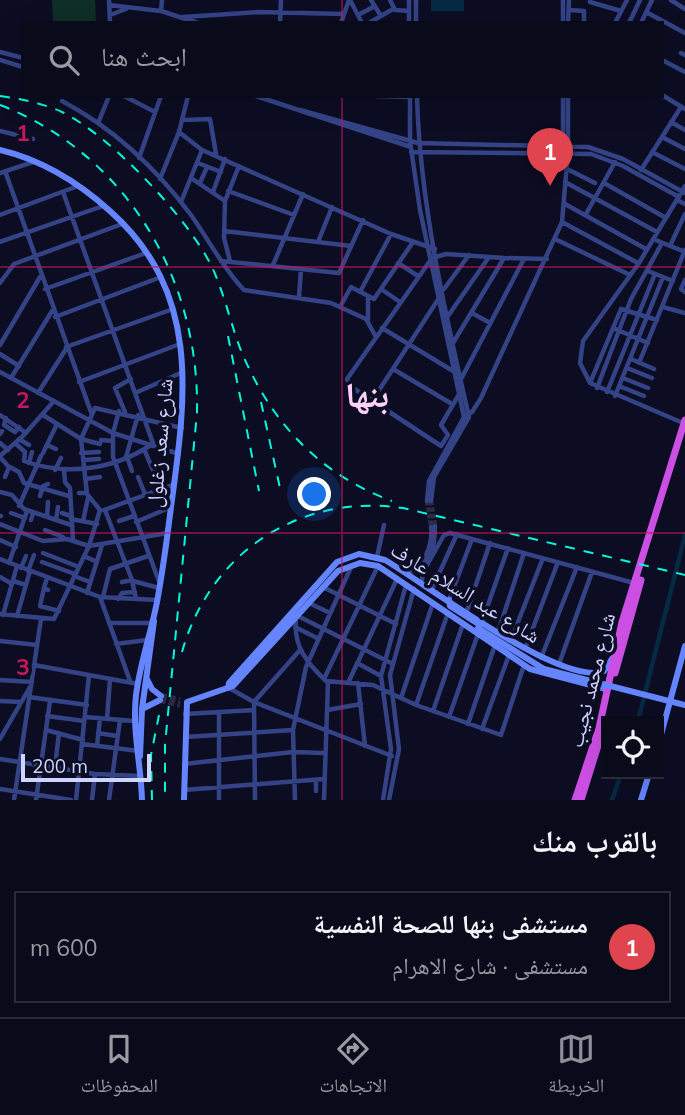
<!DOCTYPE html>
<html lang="ar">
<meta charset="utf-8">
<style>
:root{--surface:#090a1a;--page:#121323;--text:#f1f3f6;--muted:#999aa2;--line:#292b39;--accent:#8c9099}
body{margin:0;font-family:Mulish,"Noto Naskh Arabic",sans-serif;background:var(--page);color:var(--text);direction:rtl}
.controls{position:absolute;right:21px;bottom:21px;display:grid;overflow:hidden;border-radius:0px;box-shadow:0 7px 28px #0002}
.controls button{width:63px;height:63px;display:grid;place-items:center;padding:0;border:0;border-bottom:2px solid var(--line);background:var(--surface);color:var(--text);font:35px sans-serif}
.scale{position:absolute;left:21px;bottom:18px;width:130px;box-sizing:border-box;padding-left:7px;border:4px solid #ced4ff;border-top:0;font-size:19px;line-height:24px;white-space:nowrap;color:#ced4ff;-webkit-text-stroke:5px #0c0d23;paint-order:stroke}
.you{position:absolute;left:315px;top:495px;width:24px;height:24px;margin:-18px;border:5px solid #fff;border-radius:50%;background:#1a73e8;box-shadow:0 0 0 10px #1a73e833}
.badge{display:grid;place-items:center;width:46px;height:46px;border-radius:50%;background:var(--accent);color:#fff;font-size:23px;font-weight:700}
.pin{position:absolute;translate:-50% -58px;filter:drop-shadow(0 2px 4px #0008)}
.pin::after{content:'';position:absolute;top:37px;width:24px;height:21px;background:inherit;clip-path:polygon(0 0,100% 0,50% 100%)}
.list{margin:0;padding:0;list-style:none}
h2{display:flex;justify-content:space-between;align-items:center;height:91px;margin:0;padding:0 28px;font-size:30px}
h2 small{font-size:23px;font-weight:400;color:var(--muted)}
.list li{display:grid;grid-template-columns:46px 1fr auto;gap:21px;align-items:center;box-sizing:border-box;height:112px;margin:0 14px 14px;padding:0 14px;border:2px solid var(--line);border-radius:0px}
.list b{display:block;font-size:26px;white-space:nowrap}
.list p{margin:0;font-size:23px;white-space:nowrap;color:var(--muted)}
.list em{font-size:23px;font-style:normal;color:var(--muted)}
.icon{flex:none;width:38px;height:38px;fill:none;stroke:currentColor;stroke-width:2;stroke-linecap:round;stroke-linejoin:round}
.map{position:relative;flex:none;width:685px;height:800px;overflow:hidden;direction:ltr}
.search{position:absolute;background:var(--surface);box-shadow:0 7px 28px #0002;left:21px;right:21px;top:21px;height:77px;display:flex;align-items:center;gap:18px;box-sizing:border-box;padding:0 24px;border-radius:0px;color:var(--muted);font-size:26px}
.sheet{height:217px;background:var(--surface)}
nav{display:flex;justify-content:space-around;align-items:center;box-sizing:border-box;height:98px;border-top:2px solid var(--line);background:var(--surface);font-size:19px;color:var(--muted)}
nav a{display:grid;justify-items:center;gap:4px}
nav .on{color:var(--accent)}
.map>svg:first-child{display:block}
.green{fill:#0f2e26}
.water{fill:#062a43}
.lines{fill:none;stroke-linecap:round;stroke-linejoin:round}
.canal{stroke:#062a43;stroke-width:4.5}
.minor-tunnel{stroke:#292b44;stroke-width:4.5;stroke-dasharray:4.5 2;stroke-linecap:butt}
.secondary-tunnel{stroke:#292b44;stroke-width:6;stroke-dasharray:6 3;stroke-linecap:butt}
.minor{stroke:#334386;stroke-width:4.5}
.secondary{stroke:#6585ff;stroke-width:6}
.trunk{stroke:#cc4fe4;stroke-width:7}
.rail{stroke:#00f9d9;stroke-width:2;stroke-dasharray:10 9;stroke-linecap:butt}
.secondary-bridge{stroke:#6585ff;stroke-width:6}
.grid{fill:none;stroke:#c2185b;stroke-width:2;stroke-opacity:0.55}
.labels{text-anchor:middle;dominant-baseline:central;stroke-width:7;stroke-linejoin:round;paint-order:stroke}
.street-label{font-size:21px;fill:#ced4ff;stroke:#0c0d23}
.town-label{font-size:35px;font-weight:bold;fill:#ffd0f9;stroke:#0c0d23}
.grid-label{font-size:23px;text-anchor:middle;font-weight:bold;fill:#c2185b;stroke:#0c0d23;stroke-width:7;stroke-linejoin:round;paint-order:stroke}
</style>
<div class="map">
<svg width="685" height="800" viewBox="0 0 685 800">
<rect width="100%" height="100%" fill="#0c0d23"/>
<path class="green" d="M52,0H95L96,23H53Z"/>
<path class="water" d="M431,0H464V11H431Z"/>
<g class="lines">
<path class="canal" d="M638,721L685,535
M612,800L621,774"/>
<path class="minor-tunnel" d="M427,501L431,527
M431,501L435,526"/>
<path class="secondary-tunnel" d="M161,696L180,700
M160,700L180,705"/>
<path class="minor" d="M109,0L110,23
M350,0L362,23
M371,0L381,16
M390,0L395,10L409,11
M409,0V23
M563,0V23
M671,0L685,9
M590,2L621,11
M109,5L161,11L198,23
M569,10L584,11
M161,11L162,0
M584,11V23
M646,12L685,33
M110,15L126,9
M358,15L375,6
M183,17L258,12L344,14
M280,23L281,0
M341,23L349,0
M369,23L393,9
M416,23V0
M568,23L569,0
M615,23L627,0
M629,23L640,0
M641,23L652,0
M0,52L23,58
M681,53L685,55
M0,60L23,67
M662,60L685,72
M662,95L685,109
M124,96L155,112
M256,96L411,147
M377,96L410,97
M410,96V141L420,210L464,417
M417,96C420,204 445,313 469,417L434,477L431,501
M563,96V145
M62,101C113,128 156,168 191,215C209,240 222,267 244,290L331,303L366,319L376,337
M300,110L418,143L588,147L623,159L685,193
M183,120L210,119L216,154
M99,121L109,96
M671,122L685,130
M0,131L33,139
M179,132L202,150L391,234L435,249
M662,137L685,149
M411,152L591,154L623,166L679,197
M652,152L685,169
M139,158L161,96
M198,163L221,172
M565,168L595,183
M641,170L681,107
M5,171L92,415
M0,173L33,162
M191,178L225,201L224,238L230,261
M160,179L179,132L188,96
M565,182L657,232
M200,183L207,167
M604,183L666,218
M228,191L294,215
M63,192L154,446
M213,192L225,159
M677,200L685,204
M225,201L239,166
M181,202L202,150
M565,204L646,249
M586,214L615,162
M0,215L78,186
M562,222L638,263
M224,231L351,246
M555,239L630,275
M653,239L685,252
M0,242L103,206
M318,242L332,207
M670,246L685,214
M221,261L339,273L363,220
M398,263L418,276
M273,265L303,194
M648,271L673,281
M685,280L681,289L685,292
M0,283L14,264L122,224
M45,289L146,253
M381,289L400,302
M444,289L469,255
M360,292L391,234
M299,297L301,269
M368,298V320
M340,307L351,287L374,299L413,242
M663,307L685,313
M472,313L490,323
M448,316L489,257
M55,317L161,277
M382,328L453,371
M613,328L648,343
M453,343L504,258L547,259
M0,345L40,277
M66,347L173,309
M0,354L19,366
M631,359L654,369
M639,363L685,250
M627,368L652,378
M393,369L452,404
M0,372L113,433L179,454
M11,378L52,311
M623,378L648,388
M460,381L524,259
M79,382L180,344
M590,383L621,309L657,320
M619,386L644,396
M597,388L631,299L662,243
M461,391L441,425L448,435L441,446L350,386L347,379L432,258L446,254L504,258
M607,392L655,274
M38,393L66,349
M135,393L183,372
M615,396L663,277
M372,401L439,298
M119,411L113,433V457L160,584
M125,412L115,388L131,379
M0,415L26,433
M43,415L81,439L100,444
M464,417L472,412L481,398L562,222L568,151V96
M6,418L4,425L15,432L19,427
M683,423L590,383L580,363L583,341L639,263L685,186
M0,434L2,431
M19,439L29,445
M101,440L112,441
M0,443L8,450
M15,443L25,452L24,461C65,476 113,470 151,445
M47,445L56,449
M144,449L161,489
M43,453L56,426
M81,453L99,452
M0,456L23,436L54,401
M0,457L8,466L19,472L24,483L69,496
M126,457L138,415
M127,457L132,471
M83,460L99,459
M29,463L32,452
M55,470L61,458
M64,470L65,482L70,488L73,540
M5,477L9,467
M138,477L145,494
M85,479L100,477
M0,492L12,495L24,509L71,525
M79,493H87
M40,496L43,486L48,484
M427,501L429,481L464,417
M19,506L41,456
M100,510L87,494L81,439L95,408L182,428
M104,510L175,484
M105,510L132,580L136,599
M11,513L25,518
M62,513L71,516
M0,516H1
M47,517L48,502
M71,519L97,524
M31,520L33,513
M56,520L58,507
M83,521L88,498
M119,521L134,516
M136,522L171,507
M0,524L43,541L67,539L89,546L168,533
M45,530L63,537
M0,540L16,547
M43,553L79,567
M84,556L97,562
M377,557L384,525
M0,559L100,597L157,600
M42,562L75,574
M9,563L27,511
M21,568L26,556
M28,571L34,555
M407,573C424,570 433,543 431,527
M422,574L444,535L450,533L634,583
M74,576L90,582
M0,577L12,584
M47,578L44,588L48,590
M13,581L26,585
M133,581L159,588
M122,582L132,580
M421,582L434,542L435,526
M323,587L396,624
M44,588L40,606L59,611
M432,589L457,534
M87,593L102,545
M100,597L130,681
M103,597L110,569L148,556
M118,599L122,593L135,592
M449,600L472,539
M309,603L330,613
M467,611L490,543
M0,614L54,619L89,546L100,510
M3,615L17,566
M17,616L30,571
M298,616L393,664
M296,619C293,646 307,663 326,681L373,685L416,705L501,735L524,665
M482,622L508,548
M109,623H154
M295,627L317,638
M498,632L524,553
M511,640L543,558
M0,641L37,645
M116,644L147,640
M525,649L558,562
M541,658L577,567
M357,663L381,676
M559,664L592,572
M34,665L138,684
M324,679L378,566
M0,680L32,682
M348,683L397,579
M358,683L365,746
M229,688L254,702L392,756
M29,697L87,705
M401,698L433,603
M0,701L21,702
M416,705L448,613
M327,710L361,704
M433,711L463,624
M185,714L254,710
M47,716L84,721
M85,717L134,721
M449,717L478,634
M107,719L110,679
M468,724L495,645
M482,729L509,655
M46,730L83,740
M98,733L117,736
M185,737L293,730
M0,739L30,687
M82,744L139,751
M97,746L100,718
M0,759L95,774L140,776
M184,764L293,752L324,753
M55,767L59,733
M316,780V791
M0,789L71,800
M184,790L324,779
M14,800L41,619
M36,800L50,701
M76,800L89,675
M92,800L95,774
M109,800L120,720
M219,800V714
M255,800L254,702L300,650
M295,800L293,730L306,667L352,565
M324,800L328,682
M383,800L391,749L381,676L406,585
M389,800L399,749L390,675L414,589"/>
<path class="secondary" d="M0,150C42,160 79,183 110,211C202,293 186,398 171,507C167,539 163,570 157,602C151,633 140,663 136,695C132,731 141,764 142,800
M449,600L450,606L480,625
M147,679L152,689L161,696
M228,688L229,683L337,562L359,554L385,560C426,584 563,688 604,671L612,659
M142,709L160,700
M659,742L685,646
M140,756L142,709L154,621
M184,800L187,702L233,686L338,571L360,563L378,566L530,669L606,689
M641,800L649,774"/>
<path class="trunk" d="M615,673L641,580
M575,800L599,728L622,622L685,420
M581,800L601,736"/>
<path class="rail" d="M0,96C21,99 42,103 62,112C111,136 188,218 212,267C224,293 230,321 240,348C269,420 318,474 392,501
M0,105C127,154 200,280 197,413L165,745V800
M228,336L259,491
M261,402L280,488
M182,652C210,552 300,493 403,508L685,575
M152,800L151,755L159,715"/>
<path class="secondary-bridge" d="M478,628L544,669L685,705"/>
</g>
<path class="grid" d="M342,0V23M342,96V800M0,267H685M0,533H685"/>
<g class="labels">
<g class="street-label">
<text transform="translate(159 443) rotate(-85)">شارع سعد زغلول</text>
<text transform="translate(466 592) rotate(32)">شارع عبد السلام عارف</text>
<text transform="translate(591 680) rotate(-76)">شارع محمد نجيب</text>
</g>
<g class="town-label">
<text x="367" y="394">بنها</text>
</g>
</g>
<g class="grid-label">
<text x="23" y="141">1</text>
<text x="23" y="408">2</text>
<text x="23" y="675">3</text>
</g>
</svg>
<div class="controls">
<button><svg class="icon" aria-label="locate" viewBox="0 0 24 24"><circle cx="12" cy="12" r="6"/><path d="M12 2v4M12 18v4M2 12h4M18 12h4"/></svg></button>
</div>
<div class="scale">200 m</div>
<div class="you"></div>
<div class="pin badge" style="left:550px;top:186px;background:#e0444e">1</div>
<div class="search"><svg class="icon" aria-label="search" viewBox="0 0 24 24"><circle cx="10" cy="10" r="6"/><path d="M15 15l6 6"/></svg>ابحث هنا</div>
</div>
<section class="sheet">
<h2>بالقرب منك<small></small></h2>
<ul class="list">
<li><span class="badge" style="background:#e0444e">1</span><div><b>مستشفى بنها للصحة النفسية</b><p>مستشفى · شارع الاهرام</p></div><em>600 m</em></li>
</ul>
</section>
<nav>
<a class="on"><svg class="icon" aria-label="map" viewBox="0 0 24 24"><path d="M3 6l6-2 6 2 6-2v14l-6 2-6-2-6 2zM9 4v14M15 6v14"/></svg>الخريطة</a>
<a><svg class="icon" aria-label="directions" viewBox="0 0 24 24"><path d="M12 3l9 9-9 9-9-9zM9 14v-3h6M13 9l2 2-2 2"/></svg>الاتجاهات</a>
<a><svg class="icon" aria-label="saved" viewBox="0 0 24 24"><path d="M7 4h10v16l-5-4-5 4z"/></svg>المحفوظات</a>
</nav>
